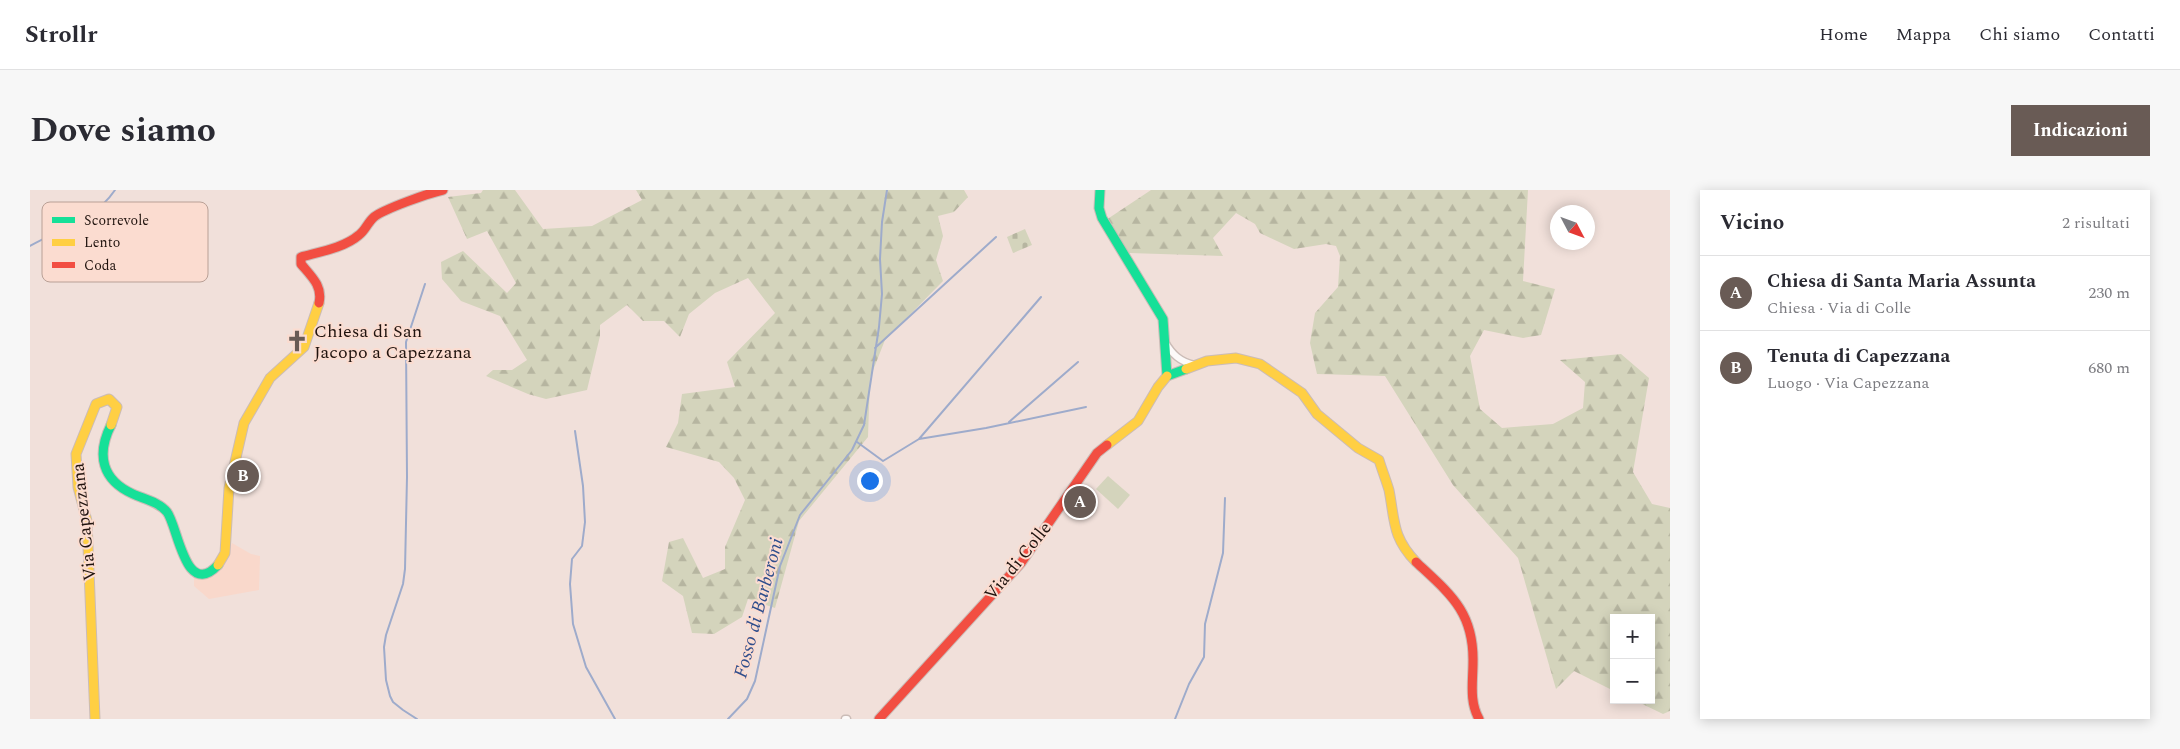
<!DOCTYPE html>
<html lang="it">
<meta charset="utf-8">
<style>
:root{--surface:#fff;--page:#f7f7f7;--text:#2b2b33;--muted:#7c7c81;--line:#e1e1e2;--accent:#695b55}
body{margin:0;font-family:Spectral,serif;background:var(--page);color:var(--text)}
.controls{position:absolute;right:15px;bottom:15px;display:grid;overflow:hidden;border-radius:0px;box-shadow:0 2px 12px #0003}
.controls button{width:45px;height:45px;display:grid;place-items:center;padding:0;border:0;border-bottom:1px solid var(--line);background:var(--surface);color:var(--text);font:25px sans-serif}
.compass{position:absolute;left:1520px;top:15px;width:45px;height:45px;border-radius:50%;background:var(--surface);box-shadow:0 2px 12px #0003;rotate:131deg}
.you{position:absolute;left:839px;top:290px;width:18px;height:18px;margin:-12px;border:4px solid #fff;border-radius:50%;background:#1a73e8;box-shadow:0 0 0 8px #1a73e833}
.badge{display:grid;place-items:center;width:32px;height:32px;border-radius:50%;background:var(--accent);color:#fff;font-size:16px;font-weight:700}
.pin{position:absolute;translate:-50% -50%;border:2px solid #fff;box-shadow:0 1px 5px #0006}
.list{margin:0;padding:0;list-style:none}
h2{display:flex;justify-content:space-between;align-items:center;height:65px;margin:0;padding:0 20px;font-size:21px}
h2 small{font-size:16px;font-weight:400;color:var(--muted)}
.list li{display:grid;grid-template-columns:32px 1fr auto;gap:15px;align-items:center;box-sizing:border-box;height:75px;padding:0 20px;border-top:1px solid var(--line)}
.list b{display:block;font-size:19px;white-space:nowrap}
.list p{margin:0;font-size:16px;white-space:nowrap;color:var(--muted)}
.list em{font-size:16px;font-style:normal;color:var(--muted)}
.map{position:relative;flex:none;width:1640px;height:529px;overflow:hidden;border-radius:0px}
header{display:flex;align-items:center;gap:30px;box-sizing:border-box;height:70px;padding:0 25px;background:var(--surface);border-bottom:1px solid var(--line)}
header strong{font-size:24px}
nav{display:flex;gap:28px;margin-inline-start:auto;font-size:18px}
.intro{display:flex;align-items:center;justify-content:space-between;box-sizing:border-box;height:120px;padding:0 30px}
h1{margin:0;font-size:35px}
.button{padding:12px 22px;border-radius:0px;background:var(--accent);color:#fff;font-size:18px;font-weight:700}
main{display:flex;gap:30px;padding:0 30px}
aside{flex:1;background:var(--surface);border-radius:0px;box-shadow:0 2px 12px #0003}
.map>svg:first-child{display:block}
.built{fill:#f9d8cb}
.forest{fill:url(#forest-firs)}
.cemetery{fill:url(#cemetery-stones)}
.garden{fill:#d4d4bc}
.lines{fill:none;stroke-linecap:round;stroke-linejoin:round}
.stream{stroke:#9eabcb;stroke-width:2}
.street-casing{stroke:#cbbcb7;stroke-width:9}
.fast-casing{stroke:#cbbcb7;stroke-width:11}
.slow-casing{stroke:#cbbcb7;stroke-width:11}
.jam-casing{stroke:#cbbcb7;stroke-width:11}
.street{stroke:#fdfaf9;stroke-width:6}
.fast{stroke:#16e098;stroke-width:9}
.slow{stroke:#ffcf43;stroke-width:9}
.jam{stroke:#f24e42;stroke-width:9}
.labels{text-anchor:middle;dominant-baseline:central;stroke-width:4;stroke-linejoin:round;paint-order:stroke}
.poi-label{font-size:18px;fill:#20130e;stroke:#fbdcd0;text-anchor:start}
.street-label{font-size:18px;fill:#20130e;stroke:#fbdcd0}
.water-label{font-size:19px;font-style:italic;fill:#304e8c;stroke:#fbdcd0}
.key{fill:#fbdcd0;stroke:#b9a096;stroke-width:1}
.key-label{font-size:14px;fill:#20130e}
</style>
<header>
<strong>Strollr</strong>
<nav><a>Home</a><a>Mappa</a><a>Chi siamo</a><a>Contatti</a></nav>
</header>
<div class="intro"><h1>Dove siamo</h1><a class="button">Indicazioni</a></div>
<main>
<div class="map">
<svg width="1640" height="529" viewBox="0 0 1640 529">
<defs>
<pattern id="forest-firs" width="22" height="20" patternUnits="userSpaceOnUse" patternTransform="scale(1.25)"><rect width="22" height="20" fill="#d4d4bc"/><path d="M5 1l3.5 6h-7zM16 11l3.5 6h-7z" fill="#b6b5a0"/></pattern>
<pattern id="cemetery-stones" width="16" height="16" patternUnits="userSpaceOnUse" patternTransform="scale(1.25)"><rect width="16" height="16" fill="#d4d4bc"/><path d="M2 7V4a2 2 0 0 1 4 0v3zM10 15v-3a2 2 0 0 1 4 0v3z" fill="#b6b5a0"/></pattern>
</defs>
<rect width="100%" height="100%" fill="#f1e0da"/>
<path class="built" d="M202,353L221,364L230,366L229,400L179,409L164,396V384L175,387L183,384L192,375Z"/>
<path class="forest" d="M453,0H485L513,39L562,36L612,10L606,0H934L938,7L924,22L908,26L913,46L906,70L913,91L855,150L840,188L838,247L769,331L745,418L718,409L712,427L684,444L662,443L653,406L632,391L639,352L653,348L673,388L695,379V357L715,310L704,288L689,272L636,257L648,233L652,204L705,197L697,172L745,123L718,88L685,103L659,124L650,147L634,131H613L597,115L570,135V146L557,200L516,209L498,204L456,186L463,180H482L497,170L470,126L431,111L412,89L411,72L433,61L477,103L486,93L457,41L437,49L418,7L451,3Z
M1121,0H1498L1493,91L1525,99L1511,145L1493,148L1454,140L1440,166L1450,219L1472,238L1523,234L1553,218L1555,192L1530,170L1591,164L1619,188L1603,282L1622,314L1640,318V521L1633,524L1604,510H1621V428H1584V501L1544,481L1526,499L1488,368L1423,295L1355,186L1287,184L1280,153L1285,123L1308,97L1310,66L1306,56L1296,54L1264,59L1230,43L1225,34L1206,23L1183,48L1193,66L1099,63L1076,30Z"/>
<path class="cemetery" d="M995,39L1002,55L983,63L977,47Z"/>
<path class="garden" d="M1078,286L1100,305L1088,319L1066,299Z"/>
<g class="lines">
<path class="stream" d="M0,56C30,39 65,30 85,0
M845,158L966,47
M979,232L1048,172
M545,241L553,296L555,332L552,356L542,369L540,394L543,434L556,477L585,529
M889,249L956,238L1056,217
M827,252L853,271L889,249L1011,107
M387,529L373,520L363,512L360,506L356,490L354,457L356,445L373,394L375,379L377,287L376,152L395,94
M698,529L717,509L725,491L750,376L770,325L822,260L834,235L849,137L852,104L850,69L852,32L857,0
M1145,529L1159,494L1174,467L1175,434L1193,363L1195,308"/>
<g class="street-casing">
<path id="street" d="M1135,152C1142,164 1150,172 1165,175
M815,529H817"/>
</g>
<g class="fast-casing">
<path id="fast" d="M1070,0L1069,18L1072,28L1133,129L1137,186L1156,179
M81,235C66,265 72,290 103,304C114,309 129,312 137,322C148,336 155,410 188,375"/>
</g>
<g class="slow-casing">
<path id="slow" d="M1156,179L1177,171L1206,168L1230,174L1272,203L1287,224L1328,258L1349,270C1352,280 1356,290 1359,300C1365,331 1362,347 1386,372
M1077,255L1108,231L1128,197L1137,186
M188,375L195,363L199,298L214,233L240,188L274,157L289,113
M65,529L57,331L48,297L46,264L66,214L79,209L87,217L81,235"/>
</g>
<g class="jam-casing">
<path id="jam" d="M289,113C293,96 281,86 271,74V67C289,62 314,58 329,45C335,41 338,32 344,27C354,19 399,3 413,0
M1386,372C1419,403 1444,421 1443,472C1443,492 1439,511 1449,529
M849,529L991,373L1067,263L1077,255"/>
</g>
<use href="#street" class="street"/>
<use href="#fast" class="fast"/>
<use href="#slow" class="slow"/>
<use href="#jam" class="jam"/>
</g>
<defs>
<g id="church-bare" transform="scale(1.725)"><path d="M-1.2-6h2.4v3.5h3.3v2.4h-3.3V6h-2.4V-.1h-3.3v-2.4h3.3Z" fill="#695b55" stroke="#fbdcd0" stroke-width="2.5" paint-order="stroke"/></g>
</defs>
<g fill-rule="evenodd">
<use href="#church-bare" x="267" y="151"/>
</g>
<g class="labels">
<g class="poi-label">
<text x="284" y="141">Chiesa di San<tspan x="284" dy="21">Jacopo a Capezzana</tspan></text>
</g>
<g class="street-label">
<text transform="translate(54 332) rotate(-96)">Via Capezzana</text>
<text transform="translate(988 371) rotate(-51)">Via di Colle</text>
</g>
<g class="water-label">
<text transform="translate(729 418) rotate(-75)">Fosso di Barberoni</text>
</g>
</g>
<rect x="12" y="12" width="166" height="80" rx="8" class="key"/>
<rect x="22" y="27" width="23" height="6" fill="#16e098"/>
<rect x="22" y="49" width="23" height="7" fill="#ffcf43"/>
<rect x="22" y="72" width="23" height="6" fill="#f24e42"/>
<g class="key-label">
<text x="54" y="35">Scorrevole</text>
<text x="54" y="57">Lento</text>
<text x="54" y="80">Coda</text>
</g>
</svg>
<div class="controls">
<button>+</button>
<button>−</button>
</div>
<svg class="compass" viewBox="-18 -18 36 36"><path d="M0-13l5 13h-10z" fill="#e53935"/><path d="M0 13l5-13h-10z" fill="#7c7c81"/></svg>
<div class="you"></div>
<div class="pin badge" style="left:1050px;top:312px">A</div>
<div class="pin badge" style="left:213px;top:286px">B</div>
</div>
<aside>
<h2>Vicino<small>2 risultati</small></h2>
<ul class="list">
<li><span class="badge">A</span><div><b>Chiesa di Santa Maria Assunta</b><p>Chiesa · Via di Colle</p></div><em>230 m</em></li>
<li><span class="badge">B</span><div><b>Tenuta di Capezzana</b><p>Luogo · Via Capezzana</p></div><em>680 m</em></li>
</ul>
</aside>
</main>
